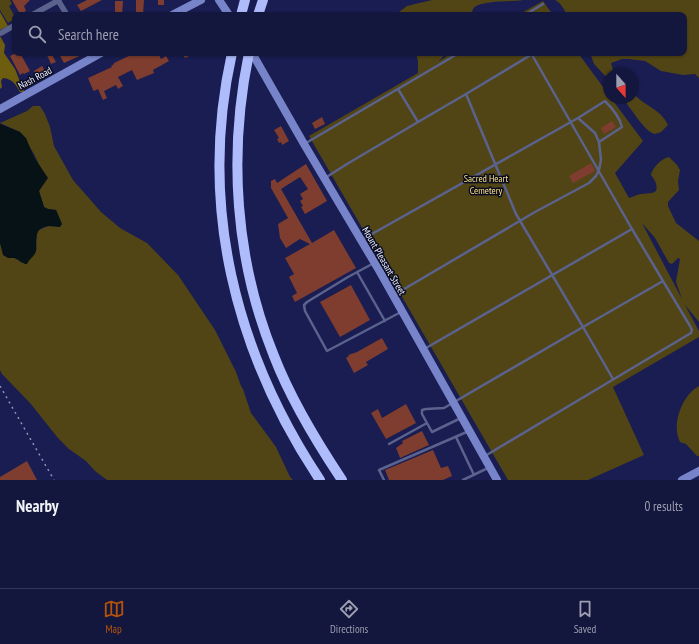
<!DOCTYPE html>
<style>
:root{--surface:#13163d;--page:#1c1f44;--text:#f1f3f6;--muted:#9d9fb0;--line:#323557;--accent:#b45309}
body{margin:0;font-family:"PT Sans Narrow",sans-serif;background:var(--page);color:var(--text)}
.compass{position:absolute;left:603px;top:68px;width:36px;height:36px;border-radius:50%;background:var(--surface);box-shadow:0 1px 3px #0004;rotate:159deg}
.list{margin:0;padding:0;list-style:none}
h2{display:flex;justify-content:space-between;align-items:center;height:52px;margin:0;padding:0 16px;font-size:17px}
h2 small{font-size:13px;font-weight:400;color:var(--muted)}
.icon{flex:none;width:22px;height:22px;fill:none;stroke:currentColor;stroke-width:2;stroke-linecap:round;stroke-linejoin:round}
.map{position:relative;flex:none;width:699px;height:480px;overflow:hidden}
.search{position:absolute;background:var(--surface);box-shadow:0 1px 3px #0004;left:12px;right:12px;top:12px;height:44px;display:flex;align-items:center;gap:10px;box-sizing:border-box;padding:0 14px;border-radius:8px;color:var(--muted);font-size:15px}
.sheet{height:108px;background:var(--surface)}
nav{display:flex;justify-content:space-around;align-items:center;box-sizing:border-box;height:56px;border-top:1px solid var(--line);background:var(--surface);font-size:11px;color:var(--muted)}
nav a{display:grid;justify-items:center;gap:2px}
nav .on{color:var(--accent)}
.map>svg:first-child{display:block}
.green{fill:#514515;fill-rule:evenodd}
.forest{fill:#6f5d0f}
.water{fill:#061215}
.building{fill:#7e3d2e}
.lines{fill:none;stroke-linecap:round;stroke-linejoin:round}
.lane{stroke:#5a628d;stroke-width:2.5}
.street{stroke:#5a628d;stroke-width:5.5}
.secondary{stroke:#7784c9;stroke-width:8}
.highway{stroke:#aebcfc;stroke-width:10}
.rail{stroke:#9094b2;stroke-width:1.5;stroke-dasharray:2 4;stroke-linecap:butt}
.labels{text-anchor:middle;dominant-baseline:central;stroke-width:3;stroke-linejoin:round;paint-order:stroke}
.street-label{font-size:10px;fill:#edf0fe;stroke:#080b22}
.park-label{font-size:10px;fill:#fee480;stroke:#080b22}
</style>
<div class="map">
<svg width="699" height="480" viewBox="0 0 699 480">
<rect width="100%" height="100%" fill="#191d51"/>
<path class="green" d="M0,0H10L12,4L9,6L15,17V19L8,23L0,10Z
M432,0H523C512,2 479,0 473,9C472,11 472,13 471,15H399V12L407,6Z
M555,0H699V78L695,74L683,75L661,71L645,61L628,59H622L611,63L613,70L616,74H609V80L594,64L590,53H684V15H567C564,9 561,3 555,0Z
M543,1L553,15H518Z
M416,53H446L439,61L452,53H578L609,95V98H611L643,141L615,173L629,198L640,194L652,193L656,191C658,185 655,180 651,175C652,168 662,158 669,157L677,165L680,170L678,181L679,190L668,202V206L676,223L699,241V322L685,305L699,331V337L613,387L644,455L588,480H508L309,136L418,73V61ZM642,223L655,238L669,263L672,264L678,258L680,259L676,282L682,299Z
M633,93C644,106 661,109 668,125L661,132L655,134C644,132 631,107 622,98H633Z
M33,106H40L45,114L50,127L54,146L73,180L101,212L120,228L147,243L178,275L215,330L236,372L241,386L243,389L251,413L276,447L290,477L293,480H107L95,471L86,461L69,449L58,438L30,403L2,374L0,370V243C7,266 9,251 22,263L36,247L37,233L39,230L48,226L59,227L61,222L56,210L48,209L44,207L39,191L41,169L34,154L20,132L0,123L27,111Z
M699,386V456H697L686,444L680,442C671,425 682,395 699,386Z"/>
<path class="forest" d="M0,12L8,26L0,30Z
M0,36L5,45L4,53L15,69L24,92H20C16,85 13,79 3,78L1,81L2,87L0,89Z"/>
<path class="water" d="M0,124L20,132L26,138L34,157L48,178L39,191L44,207L48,209L56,210L62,224L60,227C46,225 36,225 36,242C36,245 37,248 36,251C35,256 29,259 27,264H25L15,258H8L3,255L0,243Z"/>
<path class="building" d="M12,0H30L24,6L26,11L20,14Z
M87,0H102L81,11L77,5Z
M136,0H144L143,15H136Z
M158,0H164V5H158Z
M115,1H123L122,15H115Z
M16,53H20L30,71L24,74L23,73L20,75L10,56Z
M46,53H51L56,62L51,64Z
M65,53H86L64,63L60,56Z
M135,53H158L161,59L166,56L169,61L153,70L154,73L137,80L132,70L118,77L123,86L118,89L116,85L104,91L107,98L103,100L98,89L94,91L93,90L88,78L112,67L111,66L114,64V63Z
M182,53H196L185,58Z
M42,66L45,71L37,76L34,71Z
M322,117L325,124L315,129L312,123Z
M612,121L616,127L604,134L601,128Z
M281,126L289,141L282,145L281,142L279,143L277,139L279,138L274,130Z
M591,163L595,171L573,183L569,176Z
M306,164L327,201L305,214L301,207L303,206L300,201L303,199L300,194L308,189L300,177L281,189L312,243L334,230L356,268L295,302L292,296L297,293L289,277L294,274L285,258L310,244L300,239L286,248L280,238L278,224L288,218L271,188V181L275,179L277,183Z
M351,285L370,320L340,337L320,302Z
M382,338L388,349L366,362L368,365L354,373L346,358L349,356L348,355L357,352Z
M406,404L416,423L386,439L371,413L378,409L382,418Z
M422,431L429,445L400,458L396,448L403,443L402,441Z
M433,450L441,468L448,466L452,476L443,480H389L385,470Z
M27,461L37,480H0V477Z"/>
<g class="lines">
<path class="lane" d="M525,15L543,4
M578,118L605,101C612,108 620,118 622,127L599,142
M418,122L466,94
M306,143L459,53
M325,178L347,164L418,122L398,89
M632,229L663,281
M363,239L578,118L595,133L599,142L601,160L599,170L596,176L589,183L535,212L394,295
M374,263L348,277L307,302L304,305L305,311L327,351L401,312
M357,272L385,321
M426,348L632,229L531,53
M461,418L432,432L422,414V410L426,409L444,408L583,327L516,214L466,94L534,53
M456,437L474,475
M389,444L427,423
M485,456C554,415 622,374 691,333L692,330L690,326L663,281L583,327L613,379
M384,480L379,470L469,431
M463,480L488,468"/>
<path class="street" d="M58,0L67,15
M32,15L59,0
M1,33L15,25"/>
<path class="secondary" d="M219,0L229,15
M172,15L201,0
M252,53L304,144L380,272L497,480
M0,109L101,53
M682,480L699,471"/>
<path class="highway" d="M241,15L245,0
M258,15L263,0
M232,53C198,205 235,352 320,480
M249,53C228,154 235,260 274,356C291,400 316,441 342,480"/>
<path class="rail" d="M0,386L54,480"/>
</g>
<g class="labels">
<g class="street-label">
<text transform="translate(35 78) rotate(-28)">Nash Road</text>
<text transform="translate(384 261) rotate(60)">Mount Pleasant Street</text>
</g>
<g class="park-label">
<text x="486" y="178">Sacred Heart<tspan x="486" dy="12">Cemetery</tspan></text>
</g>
</g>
</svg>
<svg class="compass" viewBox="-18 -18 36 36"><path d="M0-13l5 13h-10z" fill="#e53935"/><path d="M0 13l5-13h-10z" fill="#9d9fb0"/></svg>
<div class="search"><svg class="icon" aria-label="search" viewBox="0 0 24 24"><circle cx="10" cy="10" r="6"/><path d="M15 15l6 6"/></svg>Search here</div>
</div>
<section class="sheet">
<h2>Nearby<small>0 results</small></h2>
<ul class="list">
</ul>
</section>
<nav>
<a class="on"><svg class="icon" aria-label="map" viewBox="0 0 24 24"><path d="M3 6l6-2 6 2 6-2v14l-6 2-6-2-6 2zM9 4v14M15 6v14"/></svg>Map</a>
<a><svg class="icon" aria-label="directions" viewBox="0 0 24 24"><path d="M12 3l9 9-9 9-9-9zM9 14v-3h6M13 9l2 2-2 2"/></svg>Directions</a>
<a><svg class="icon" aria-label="saved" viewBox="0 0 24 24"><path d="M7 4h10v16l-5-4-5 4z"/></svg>Saved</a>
</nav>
